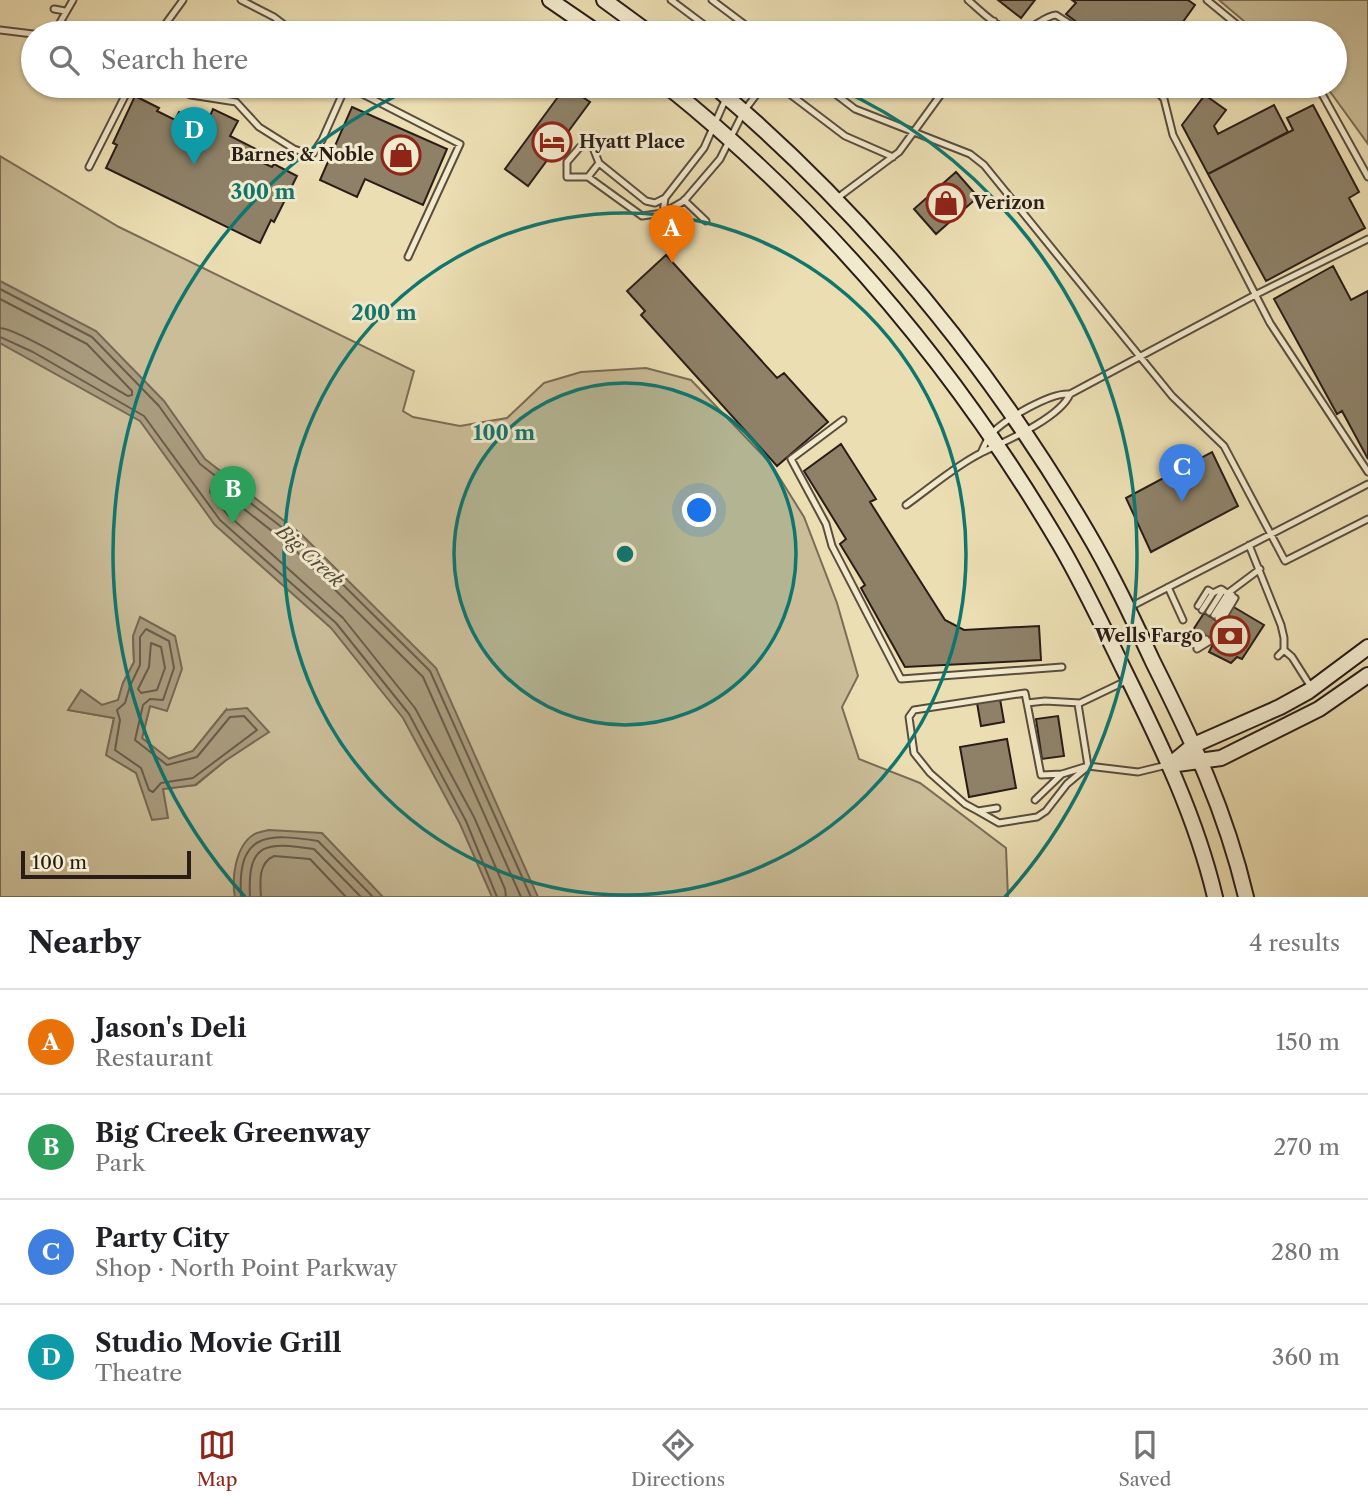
<!DOCTYPE html>
<meta charset="utf-8">
<style>
:root{--surface:#fff;--page:#f2f2f2;--text:#202124;--muted:#757577;--line:#e0e0e0;--accent:#8f2418}
body{margin:0;font-family:"Libre Caslon Text",serif;background:var(--page);color:var(--text)}
.scale{position:absolute;left:21px;bottom:18px;width:170px;box-sizing:border-box;padding-left:7px;border:4px solid #2a1d18;border-top:0;font-size:19px;line-height:24px;white-space:nowrap;color:#2a1d18;-webkit-text-stroke:5px #f2eacd;paint-order:stroke}
.you{position:absolute;left:700px;top:511px;width:24px;height:24px;margin:-18px;border:5px solid #fff;border-radius:50%;background:#1a73e8;box-shadow:0 0 0 10px #1a73e833}
.badge{display:grid;place-items:center;width:46px;height:46px;border-radius:50%;background:var(--accent);color:#fff;font-size:23px;font-weight:700}
.pin{position:absolute;translate:-50% -58px;filter:drop-shadow(0 2px 4px #0008)}
.pin::after{content:'';position:absolute;top:37px;width:24px;height:21px;background:inherit;clip-path:polygon(0 0,100% 0,50% 100%)}
.list{margin:0;padding:0;list-style:none}
h2{display:flex;justify-content:space-between;align-items:center;height:91px;margin:0;padding:0 28px;font-size:30px}
h2 small{font-size:23px;font-weight:400;color:var(--muted)}
.list li{display:grid;grid-template-columns:46px 1fr auto;gap:21px;align-items:center;box-sizing:border-box;height:105px;padding:0 28px;border-top:2px solid var(--line)}
.list b{display:block;font-size:26px;white-space:nowrap}
.list p{margin:0;font-size:23px;white-space:nowrap;color:var(--muted)}
.list em{font-size:23px;font-style:normal;color:var(--muted)}
.icon{flex:none;width:38px;height:38px;fill:none;stroke:currentColor;stroke-width:2;stroke-linecap:round;stroke-linejoin:round}
.map{position:relative;flex:none;width:1368px;height:897px;overflow:hidden}
.search{position:absolute;background:var(--surface);box-shadow:0 2px 5px #0004;left:21px;right:21px;top:21px;height:77px;display:flex;align-items:center;gap:18px;box-sizing:border-box;padding:0 24px;border-radius:38px;color:var(--muted);font-size:26px}
.sheet{height:511px;background:var(--surface)}
nav{display:flex;justify-content:space-around;align-items:center;box-sizing:border-box;height:98px;border-top:2px solid var(--line);background:var(--surface);font-size:19px;color:var(--muted)}
nav a{display:grid;justify-items:center;gap:4px}
nav .on{color:var(--accent)}
.map>svg:first-child{display:block}
.green{fill:#cabd98;stroke:#7a6d58;stroke-width:2;fill-rule:evenodd}
.water{fill:#a99c7e;stroke:#766955;stroke-width:2}
.lines{fill:none;stroke-linecap:round;stroke-linejoin:round}
.shore{stroke:#6a5c4b;stroke-width:2}
.building{fill:#8e8168;stroke:#2a1d18;stroke-width:2}
.lane-casing{stroke:#5a4d3e;stroke-width:9}
.secondary-casing{stroke:#2a1d18;stroke-width:18}
.lane{stroke:#f2eacd;stroke-width:5}
.secondary{stroke:#f2eacd;stroke-width:14}
.ring{fill:none;stroke:#0f766e;stroke-width:3.5}
.labels{text-anchor:middle;dominant-baseline:central;stroke-width:6;stroke-linejoin:round;paint-order:stroke}
.poi-label{font-size:18px;font-weight:bold;fill:#2a1d18;stroke:#f2eacd;text-anchor:start}
.water-label{font-size:19px;font-style:italic;fill:#56493c;stroke:#f2eacd}
.centre{fill:#0f766e;stroke:#f2eacd;stroke-width:3.5}
.ring-label{font-size:21px;text-anchor:middle;font-weight:bold;fill:#0f766e;stroke:#f2eacd;stroke-width:6;stroke-linejoin:round;paint-order:stroke}
</style>
<div class="map">
<svg width="1368" height="897" viewBox="0 0 1368 897">
<rect width="100%" height="100%" fill="#ebdeb2"/>
<filter id="stains"><feTurbulence type="fractalNoise" baseFrequency=".00286" numOctaves="4"/><feColorMatrix values="0 0 0 0 .2 0 0 0 0 .09 0 0 0 0 .02 0 0 0 .5 -.17"/></filter>
<radialGradient id="worn" r=".72"><stop offset=".6" stop-color="#630" stop-opacity="0"/><stop offset="1" stop-color="#630" stop-opacity=".3"/></radialGradient>
<path class="green" d="M1219,0H1368V144L1326,86H1335V33H1258Z
M0,156L119,227L414,371L403,411L413,417L460,426L507,418L544,383L581,372L646,368L691,380L771,464L804,517L837,603L858,676L842,707L859,759L920,783L1006,848L1008,897H0ZM133,636L150,706L142,738L168,759L193,751L226,710L225,761L196,785L162,789L107,755L114,718L69,710L81,690L102,705L118,701L123,683L134,662Z"/>
<path class="water" d="M0,281L96,331L164,401L205,459L301,534L436,668L538,897H492L460,824L403,718L331,628L215,525L140,421L0,343Z
M140,617L175,636L182,669L167,711L150,706L142,738L169,759L193,751L226,710L247,708L269,732L225,761L195,785L163,789L168,818L152,820L136,773L106,755L114,718L68,710L81,690L102,705L118,700L123,683L134,662L133,636Z
M269,830L322,833L383,897H235C231,878 236,846 253,835C257,832 265,831 269,830Z"/>
<g class="lines">
<path class="shore" d="M0,289L92,337L159,406L200,464L297,539L430,671L531,897
M0,299L87,344L132,391V395L128,396C103,382 22,330 0,328
M0,337L33,352L144,416L220,520L336,623L409,714L466,821L497,897
M146,629L169,641L174,668L163,700L150,699L143,705L135,740L167,765L197,757L230,717L244,716L257,730L193,778L161,783L153,792L149,790L141,768L115,750L120,720L117,710L125,703L130,686L140,665V637Z
M151,643L161,647L165,668L157,690L141,693L138,689L149,667Z
M241,897C237,833 266,833 318,841L373,897
M250,897C247,841 267,842 314,849L361,897
M261,897C260,882 258,863 274,856L310,859L346,897
M506,897L505,889L474,817L415,708L343,618L227,514L210,492L211,487H216L291,546L423,677L521,897"/>
</g>
<path class="building" d="M998,0H1035L1021,18Z
M1072,0H1188L1195,5L1175,33H1091L1066,14L1076,3Z
M1182,24L1194,33H1175Z
M566,86L590,102L528,186L505,169Z
M1185,86H1213L1202,98Z
M1205,95L1226,110L1214,126L1218,134L1274,105L1288,132L1208,174L1182,125Z
M135,96L159,108L157,111L175,120L179,112L206,125L213,109L238,121L230,136L258,150L254,159L272,167L274,164L297,176L274,222L271,220L260,243L106,168L117,145L113,143Z
M1313,105L1359,192L1349,198L1365,228L1266,281L1208,174L1293,130L1287,118Z
M352,107L447,149L423,205L365,179L357,197L320,180Z
M956,172L978,197L936,234L914,209Z
M666,255L777,378L784,373L828,422L777,466L641,315L645,311L627,291Z
M1333,266L1351,300L1368,291V459L1342,411L1337,414L1274,299Z
M841,444L876,499L870,502L945,620L964,630L1039,626L1041,660L905,667L861,588L865,585L840,544L846,539L804,471Z
M1212,452L1238,506L1151,552L1126,498Z
M1232,606L1264,625L1242,659L1237,657L1231,663L1209,652L1214,642L1193,630L1204,613L1222,624Z
M1000,699L1004,722L981,726L977,703Z
M1058,716L1064,756L1042,759L1036,719Z
M1007,739L1016,788L969,797L960,747Z"/>
<g class="lines">
<g class="lane-casing">
<path id="lane" d="M241,0L274,17L295,33
M671,0L715,33
M712,0L756,33
M968,0C986,15 1006,40 1031,27C1040,23 1046,16 1056,15L1084,33
M1207,0L1247,33
M54,9L65,11
M0,30L33,34
M54,33L73,0
M159,33L183,0
M985,33L994,21
M169,86L191,95L236,102L259,127L294,149L312,155L322,140L346,86
M347,86L460,144L408,257
M798,86L791,95L845,136L893,157
M825,86L855,109L970,154L984,165L1172,396L1224,446L1285,561L1368,519
M1153,86L1164,99L1173,135L1270,323L1368,472
M1312,86L1322,94L1368,177
M89,167L130,86
M588,177H567V162L580,147L592,145L599,163
M665,198L655,203L646,201L599,163L588,177L642,216L663,213L684,201L720,159L744,111L763,86
M836,199L899,152L947,86
M684,200L706,221
M672,235L663,213L665,198L704,148L727,96L735,86
M843,420L791,459L826,524L832,546L901,679L1062,667
M981,453C984,447 987,438 992,433C1006,419 1050,392 1070,394L1255,295L1368,239
M906,505C930,488 955,466 981,453C1004,442 1060,418 1070,394
M1249,545L1281,625L1284,638V650L1278,656
M1168,587L1183,620
M1198,606L1208,590L1213,593L1221,589L1235,598L1222,620
M1130,607L1368,484
M1202,610L1213,593
M1209,612L1223,590
M1214,615L1228,593L1260,569
M1218,618L1232,595
M1194,642L1202,636
M1195,645L1206,639
M1197,649L1210,641
M1284,650L1292,657L1311,687
M1128,680L1080,703L1045,701L1027,703L1041,775L1062,774L1088,766L1138,772L1167,765
M1078,704L1088,766
M1035,800L1062,774
M997,808L978,811L965,804L930,773L914,753L909,717L914,710L1025,693L1027,703
M978,811L999,823L1037,817L1046,811L1067,784L1086,768"/>
</g>
<g class="secondary-casing">
<path id="secondary" d="M550,0L598,33
M604,0L649,33
M667,86C825,213 957,370 1060,545C1084,586 1104,629 1125,672C1161,745 1196,817 1215,897
M714,86C863,212 987,362 1086,530C1111,572 1132,617 1153,662C1193,742 1225,809 1246,897
M1170,765L1194,745L1280,707L1309,691L1368,647
M1170,765L1221,758L1319,709L1368,675"/>
</g>
<use href="#lane" class="lane"/>
<use href="#secondary" class="secondary"/>
</g>
<circle cx="625" cy="554" r="171" fill="#0f766e" fill-opacity=".12"/>
<g class="ring">
<circle cx="625" cy="554" r="171"/>
<circle cx="625" cy="554" r="341"/>
<path d="M245 897A512 512 0 0 1 417 86M833 86A512 512 0 0 1 1005 897"/>
</g>
<defs>
<g id="hotel-ring" transform="scale(2.0125)"><circle r="9.5" fill="#f2eacd" stroke="#8f2418" stroke-width="1.5"/><path d="M-6-4.5h1.5V1H6V5H4.5V3h-9V5H-6ZM-4 0a1.8 1.8 0 1 1 3.6 0ZM.5 0V-2.5h3Q6-2.5 6 0Z" fill="#8f2418"/></g>
<g id="shop-ring" transform="scale(2.0125)"><circle r="9.5" fill="#f2eacd" stroke="#8f2418" stroke-width="1.5"/><path d="M-5-2.5h2.3a2.7 3.5 0 0 1 5.4 0H5L5.5 6h-11ZM-1.5-2.5h3a1.5 2.3 0 0 0-3 0Z" fill="#8f2418"/></g>
<g id="bank-ring" transform="scale(2.0125)"><circle r="9.5" fill="#f2eacd" stroke="#8f2418" stroke-width="1.5"/><path d="M-6-4H6V4H-6ZM0-2.3a2.3 2.3 0 1 0 0 4.6a2.3 2.3 0 1 0 0-4.6Z" fill="#8f2418"/></g>
</defs>
<g fill-rule="evenodd">
<use href="#hotel-ring" x="552" y="142"/>
<use href="#shop-ring" x="401" y="155"/>
<use href="#shop-ring" x="946" y="203"/>
<use href="#bank-ring" x="1230" y="636"/>
</g>
<g class="labels">
<g class="poi-label">
<text x="579" y="142">Hyatt Place</text>
<text x="374" y="155" text-anchor="end">Barnes &amp; Noble</text>
<text x="973" y="203">Verizon</text>
<text x="1203" y="636" text-anchor="end">Wells Fargo</text>
</g>
<g class="water-label">
<text transform="translate(310 556) rotate(42)">Big Creek</text>
</g>
</g>
<circle cx="625" cy="554" r="10" class="centre"/>
<g class="ring-label">
<text x="263" y="199">300 m</text>
<text x="384" y="320">200 m</text>
<text x="504" y="440">100 m</text>
</g>
<rect width="100%" height="100%" filter="url(#stains)"/>
<rect width="100%" height="100%" fill="url(#worn)"/>
</svg>
<div class="scale">100 m</div>
<div class="you"></div>
<div class="pin badge" style="left:672px;top:263px;background:#e8710a">A</div>
<div class="pin badge" style="left:233px;top:524px;background:#2e9e5b">B</div>
<div class="pin badge" style="left:1182px;top:502px;background:#3f7fe0">C</div>
<div class="pin badge" style="left:194px;top:165px;background:#0f9aa8">D</div>
<div class="search"><svg class="icon" aria-label="search" viewBox="0 0 24 24"><circle cx="10" cy="10" r="6"/><path d="M15 15l6 6"/></svg>Search here</div>
</div>
<section class="sheet">
<h2>Nearby<small>4 results</small></h2>
<ul class="list">
<li><span class="badge" style="background:#e8710a">A</span><div><b>Jason's Deli</b><p>Restaurant</p></div><em>150 m</em></li>
<li><span class="badge" style="background:#2e9e5b">B</span><div><b>Big Creek Greenway</b><p>Park</p></div><em>270 m</em></li>
<li><span class="badge" style="background:#3f7fe0">C</span><div><b>Party City</b><p>Shop · North Point Parkway</p></div><em>280 m</em></li>
<li><span class="badge" style="background:#0f9aa8">D</span><div><b>Studio Movie Grill</b><p>Theatre</p></div><em>360 m</em></li>
</ul>
</section>
<nav>
<a class="on"><svg class="icon" aria-label="map" viewBox="0 0 24 24"><path d="M3 6l6-2 6 2 6-2v14l-6 2-6-2-6 2zM9 4v14M15 6v14"/></svg>Map</a>
<a><svg class="icon" aria-label="directions" viewBox="0 0 24 24"><path d="M12 3l9 9-9 9-9-9zM9 14v-3h6M13 9l2 2-2 2"/></svg>Directions</a>
<a><svg class="icon" aria-label="saved" viewBox="0 0 24 24"><path d="M7 4h10v16l-5-4-5 4z"/></svg>Saved</a>
</nav>
